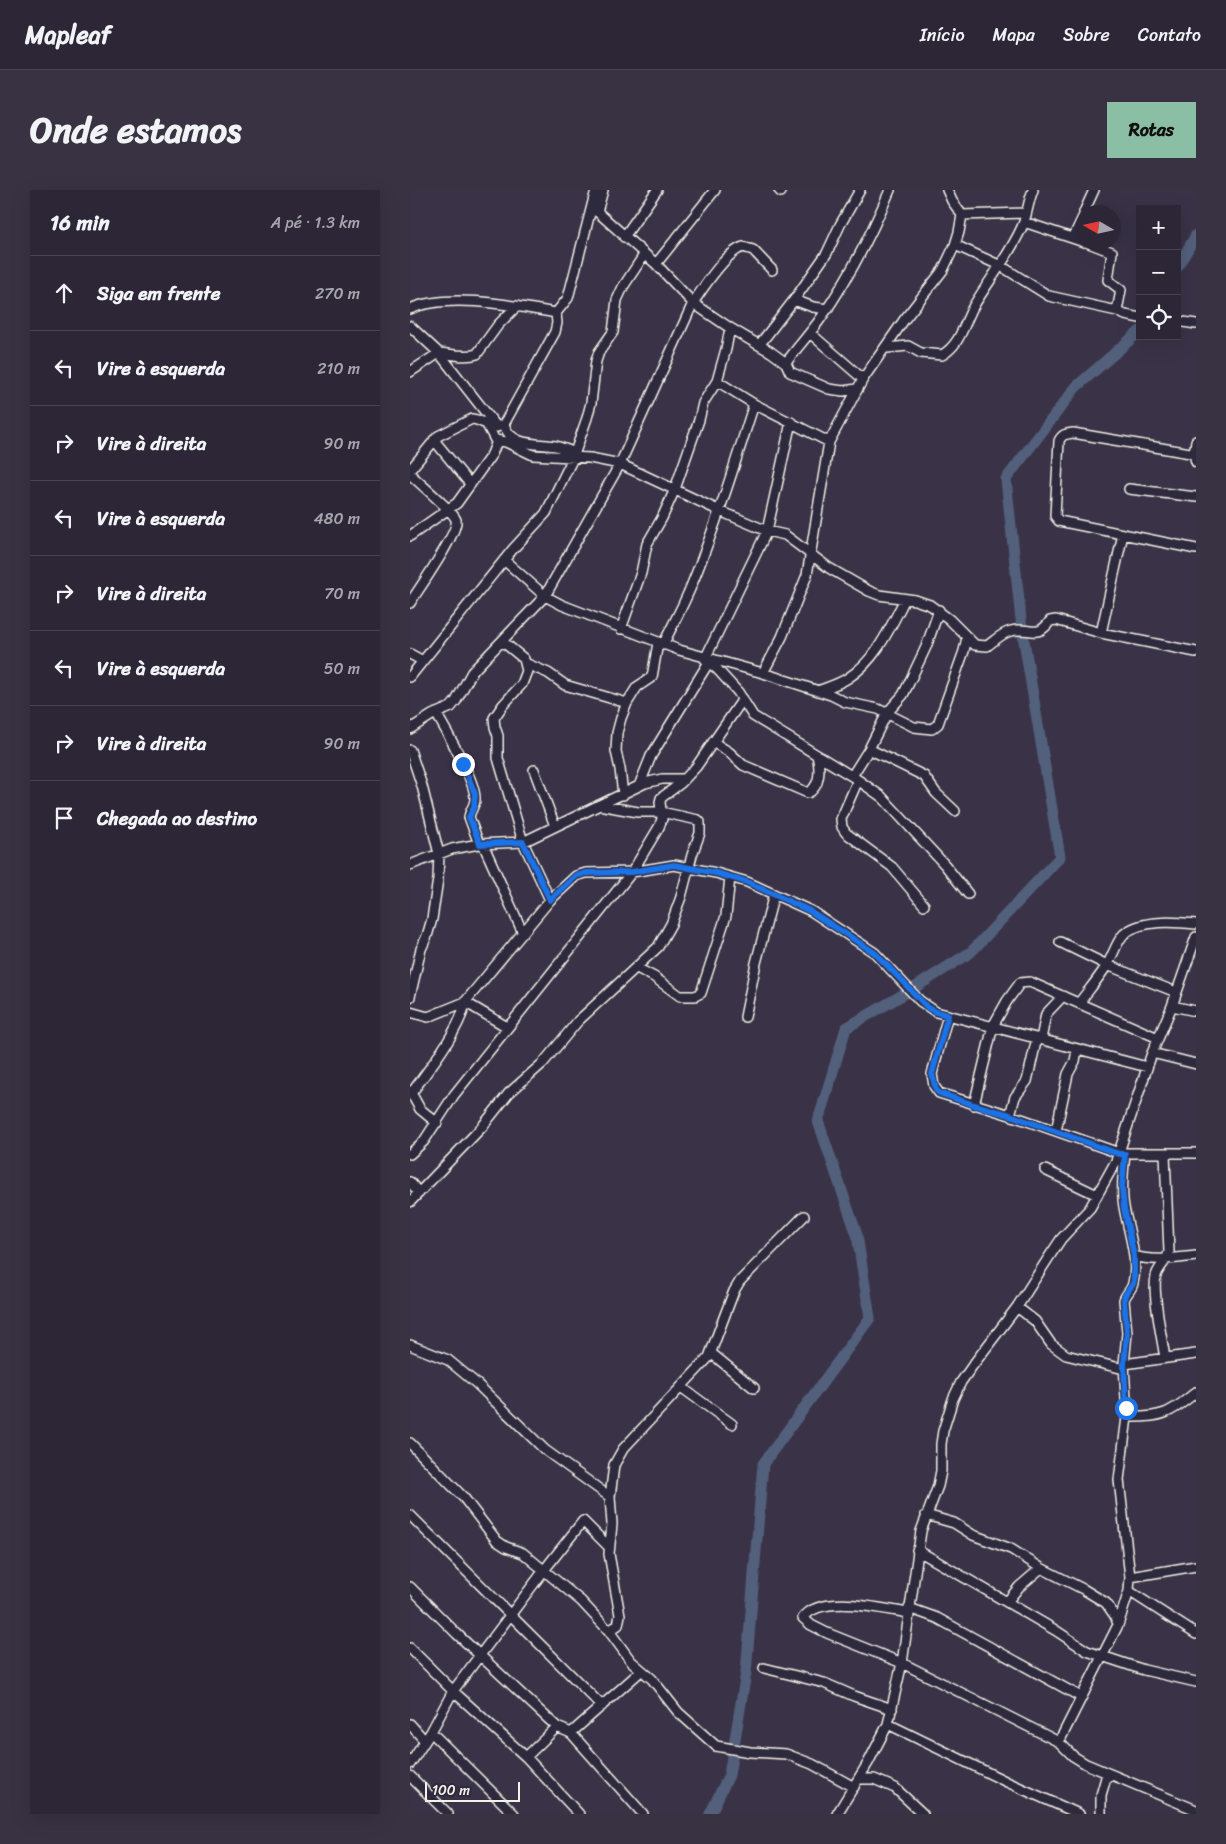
<!DOCTYPE html>
<html lang="pt">
<meta charset="utf-8">
<style>
:root{--surface:#2c2636;--page:#383242;--text:#f1f3f6;--muted:#a6a5ad;--line:#484351;--accent:#8abfa5}
body{margin:0;font-family:Sriracha,sans-serif;background:var(--page);color:var(--text)}
.controls{position:absolute;right:15px;top:15px;display:grid;overflow:hidden;border-radius:0px;box-shadow:0 5px 20px #0002}
.controls button{width:45px;height:45px;display:grid;place-items:center;padding:0;border:0;border-bottom:1px solid var(--line);background:var(--surface);color:var(--text);font:25px sans-serif}
.compass{position:absolute;left:666px;top:15px;width:45px;height:45px;border-radius:50%;background:var(--surface);box-shadow:0 5px 20px #0002;rotate:279deg}
.scale{position:absolute;left:15px;bottom:12px;width:95px;box-sizing:border-box;padding-left:5px;border:2px solid #f4f1e8;border-top:0;font-size:14px;line-height:18px;white-space:nowrap;color:#f4f1e8;-webkit-text-stroke:4px #2f2a3d;paint-order:stroke}
.stop{position:absolute;width:15px;height:15px;margin:-11px;border:4px solid #1a73e8;border-radius:50%;background:#fff}
.stop.end{background:#1a73e8;border-color:#fff;box-shadow:0 1px 5px #0008}
.list{margin:0;padding:0;list-style:none}
h2{display:flex;justify-content:space-between;align-items:center;height:65px;margin:0;padding:0 20px;font-size:21px}
h2 small{font-size:16px;font-weight:400;color:var(--muted)}
.list li{display:grid;grid-template-columns:32px 1fr auto;gap:15px;align-items:center;box-sizing:border-box;height:75px;padding:0 20px;border-top:1px solid var(--line)}
.list b{display:block;font-size:19px;white-space:nowrap}
.list em{font-size:16px;font-style:normal;color:var(--muted)}
.icon{flex:none;width:28px;height:28px;fill:none;stroke:currentColor;stroke-width:2;stroke-linecap:round;stroke-linejoin:round}
.map{position:relative;flex:none;width:786px;height:1624px;overflow:hidden;border-radius:0px}
header{display:flex;align-items:center;gap:30px;box-sizing:border-box;height:70px;padding:0 25px;background:var(--surface);border-bottom:1px solid var(--line)}
header strong{font-size:24px}
nav{display:flex;gap:28px;margin-inline-start:auto;font-size:18px}
.intro{display:flex;align-items:center;justify-content:space-between;box-sizing:border-box;height:120px;padding:0 30px}
h1{margin:0;font-size:35px}
.button{padding:12px 22px;border-radius:0px;background:var(--accent);color:#111;font-size:18px;font-weight:700}
main{display:flex;gap:30px;padding:0 30px}
aside{flex:1;background:var(--surface);border-radius:0px;box-shadow:0 5px 20px #0002}
.map>svg:first-child{display:block}
.lines{fill:none;stroke-linecap:round;stroke-linejoin:round}
.river{stroke:#52617c;stroke-width:11}
.minor-casing{stroke:#f4f1e8;stroke-width:12}
.minor{stroke:#2f2a3d;stroke-width:9}
.route{stroke:#1a73e8;stroke-width:6}
</style>
<header>
<strong>Mapleaf</strong>
<nav><a>Início</a><a>Mapa</a><a>Sobre</a><a>Contato</a></nav>
</header>
<div class="intro"><h1>Onde estamos</h1><a class="button">Rotas</a></div>
<main>
<aside>
<h2>16 min<small>A pé · 1.3 km</small></h2>
<ul class="list">
<li><svg class="icon" aria-label="ahead" viewBox="0 0 24 24"><path d="M12 20V5M6 11l6-6 6 6"/></svg><div><b>Siga em frente</b></div><em>270 m</em></li>
<li><svg class="icon" aria-label="left" viewBox="0 0 24 24"><path d="M17 20v-9H6M10 6l-5 5 5 5"/></svg><div><b>Vire à esquerda</b></div><em>210 m</em></li>
<li><svg class="icon" aria-label="right" viewBox="0 0 24 24"><path d="M7 20v-9h11M14 6l5 5-5 5"/></svg><div><b>Vire à direita</b></div><em>90 m</em></li>
<li><svg class="icon" aria-label="left" viewBox="0 0 24 24"><path d="M17 20v-9H6M10 6l-5 5 5 5"/></svg><div><b>Vire à esquerda</b></div><em>480 m</em></li>
<li><svg class="icon" aria-label="right" viewBox="0 0 24 24"><path d="M7 20v-9h11M14 6l5 5-5 5"/></svg><div><b>Vire à direita</b></div><em>70 m</em></li>
<li><svg class="icon" aria-label="left" viewBox="0 0 24 24"><path d="M17 20v-9H6M10 6l-5 5 5 5"/></svg><div><b>Vire à esquerda</b></div><em>50 m</em></li>
<li><svg class="icon" aria-label="right" viewBox="0 0 24 24"><path d="M7 20v-9h11M14 6l5 5-5 5"/></svg><div><b>Vire à direita</b></div><em>90 m</em></li>
<li><svg class="icon" aria-label="arrive" viewBox="0 0 24 24"><path d="M6 21V4h12l-3 4 3 4H6"/></svg><div><b>Chegada ao destino</b></div></li>
</ul>
</aside>
<div class="map">
<svg width="786" height="1624" viewBox="0 0 786 1624">
<rect width="100%" height="100%" fill="#3a3348"/>
<filter id="ink" filterUnits="userSpaceOnUse"><feTurbulence type="fractalNoise" baseFrequency=".02" numOctaves="2"/><feDisplacementMap in="SourceGraphic" scale="10" xChannelSelector="R" yChannelSelector="G"/><feConvolveMatrix kernelMatrix="1 2 1 2 8 2 1 2 1" color-interpolation-filters="sRGB"/></filter>
<g filter="url(#ink)">
<g class="lines">
<path class="river" d="M767,78L786,45
M300,1624L319,1585L336,1483L353,1274L460,1128L447,1045L408,931L436,838L501,800L561,762L650,667L612,439L596,289L666,197L730,141"/>
<g class="minor-casing">
<path id="minor" d="M369,0L371,2
M182,17L246,74L283,113L320,138L361,162L376,173L380,182L419,199L433,201L447,199
M187,22L193,0
M674,22L684,0
M552,25L615,23
M614,32L674,52
M214,47L247,0
M663,48L674,25
M676,52L702,62L698,90L711,100L707,121
M545,55L591,76L639,106L707,121L715,125L730,128
M246,74L305,0
M384,110L403,117L418,119
M0,119C38,102 106,116 146,123
M767,131L786,134
M0,136L29,163L87,237
M400,143L453,189
M350,154L384,110L417,63L430,35L450,0
M477,158L498,156L511,163L532,165C550,155 554,134 563,117C579,90 599,66 612,37C617,26 618,12 623,0
M376,173C387,157 400,144 411,128C439,88 461,45 480,0
M0,182L29,163C41,164 55,168 67,164L88,135L107,116
M307,191L344,214L419,252
M381,232L357,341L295,469L307,479L328,502L343,526L448,590L472,607L535,675L558,704
M94,234C100,257 127,253 146,256C152,258 158,260 165,263
M77,235L85,250L96,252L123,265L180,268L210,274L310,321L357,341L375,345L419,378L459,401L469,405L505,410L520,415L539,429L565,455L577,456C584,451 592,443 601,441C619,436 627,450 640,431L646,430L691,443L786,462
M24,250L60,294
M786,251L784,264L786,272
M786,264L663,243C656,244 652,244 649,251L645,326L649,331L786,359
M0,280L28,246L62,229C74,230 82,242 94,234L145,142L147,133L146,123L158,108L186,0
M0,284C8,292 44,322 46,330C49,342 8,400 0,413
M719,299L786,307
M0,346L47,313L82,264L87,251
M94,370L135,406L152,415L269,460L353,483L421,505L435,512L468,519L504,537L522,539L528,534L554,461L557,447
M211,439L231,383L237,354L252,328L265,299L289,230L293,213L307,191L316,159L320,138
M691,443L713,344
M92,451L114,469L117,481L112,494L93,515L84,528L85,537L88,546V568L113,652L140,710
M253,455C262,436 272,418 280,399C305,339 324,276 344,214
M0,464L13,471
M117,474L138,483L155,495L217,513
M353,483L372,447L397,385L419,252L453,189L494,130L533,80L545,55L549,42L552,25L542,11L537,0
M0,487L103,359L136,323L163,268L177,228L181,213L186,171L189,162L203,142L207,110L213,97L234,65
M408,501C418,497 429,494 438,488C466,470 480,438 495,409
M26,523C36,541 66,591 65,609C65,616 60,620 59,627L69,654
M0,539L22,525L41,517L46,511L62,482L135,406L210,274L283,113C293,98 316,62 333,57L343,60L362,80
M303,552L319,562L333,575L398,603C411,596 410,578 407,565
M459,559L514,586L526,603L545,621
M0,560L12,596L29,664L28,689L22,729L17,746L11,759L0,807
M124,580L145,636
M442,586L459,559L477,523L493,505L499,493L516,457L529,420
M448,590L431,629L432,637L436,643L482,677L514,715
M229,596L241,566L299,472
M213,605L210,579L206,561L207,543L211,528L217,513L227,497L242,487L248,453
M73,654L113,743
M0,675L42,659L69,654L113,652L235,593L252,589H275
M650,752L697,775L766,802
M227,778L244,787L270,806H285L291,803L316,726L320,687
M669,813C678,801 689,788 697,775C703,766 706,752 714,744C731,729 765,732 786,734
M762,816L786,821
M0,822L18,827L55,812L97,837
M538,825L522,884L524,896L529,903L600,925L709,963H786
M335,827L346,773L364,704
M631,849L636,824L653,806
M742,863L786,874
M0,901L10,919L27,933
M0,905C16,883 52,838 55,812L140,710L166,686L176,683L222,682L264,675L306,683L337,692L401,721L465,763L510,811L526,822L737,877
M564,915L583,836L597,811L610,793L620,792L748,848
M600,925L605,907L617,891L627,848
M646,941L658,884L665,871L667,860
M0,964L14,951L44,905L222,682L249,637L252,629L250,612L251,608L271,593L286,577L333,509
M755,964L759,1062C757,1072 748,1077 746,1086C742,1103 752,1148 755,1168
M635,980L687,1005
M0,992L9,1003
M0,1012L72,937L99,903L133,873L168,831L248,757L261,734L271,707L282,665L290,643V632L288,630L251,622H228L189,615
M724,1066C744,1072 766,1068 786,1066
M607,1117L625,1131L641,1154L656,1165L714,1179
M0,1155L38,1170L67,1194L135,1260L200,1307
M301,1163L344,1198
M714,1174L786,1164
M271,1197L322,1234
M717,1227C751,1228 760,1224 786,1202
M0,1253L54,1308L87,1351L96,1357L113,1363L171,1411L199,1441L221,1471L242,1489L268,1522L306,1556L340,1562L376,1564L402,1574L444,1597
M0,1325L192,1516
M516,1325L544,1333L563,1345L601,1359L631,1378L673,1399L696,1413L705,1426L708,1434
M507,1360L645,1440L677,1461L734,1480L786,1492
M720,1387L786,1376
M0,1397L47,1444L147,1537L161,1543L233,1624
M719,1401L786,1444
M597,1412L609,1397L631,1378
M499,1418L527,1428L671,1507
M498,1423C472,1419 411,1403 393,1428L401,1435L417,1443L492,1473L649,1552L663,1566L676,1574L786,1620
M199,1441L208,1435L210,1425L199,1364L202,1334L200,1307L204,1275L213,1259L299,1167L324,1101L330,1091L394,1026
M0,1458L43,1501L116,1567L169,1624
M354,1478L414,1493L444,1506L482,1519
M0,1534L15,1551
M478,1534L597,1592L669,1624
M21,1542L104,1624
M161,1543L231,1481
M649,1552L708,1435L719,1401L720,1387L709,1290L717,1227L714,1174L717,1143L714,1110C716,1103 722,1100 723,1093C729,1070 718,1040 714,1017C711,1000 713,981 715,964
M116,1567L147,1537
M0,1574L21,1542L43,1501L135,1379L173,1331L199,1357
M0,1586L38,1624
M449,1589H464L485,1598L513,1624
M427,1624L458,1573L478,1534L492,1473L511,1341L528,1296L531,1281V1254L533,1241L543,1209L551,1192L563,1175L607,1117L639,1067L651,1049L680,1018L706,971L742,863L762,816L786,747
M691,1624V1605L697,1584"/>
</g>
<use href="#minor" class="minor"/>
</g>
</g>
<g class="lines" filter="url(#ink)">
<path class="route" d="M53,574L65,604L64,617L59,627L70,654L113,652L140,710L166,686L176,683L222,682L264,675L306,683L337,692L400,721L465,763L518,818L526,822L538,825L522,884L526,900L529,903L564,915L600,925L709,964H715L712,998L714,1018L724,1066V1089L723,1094L715,1105L714,1110L717,1143L714,1174L716,1218"/>
</g>
</svg>
<div class="controls">
<button>+</button>
<button>−</button>
<button><svg class="icon" aria-label="locate" viewBox="0 0 24 24"><circle cx="12" cy="12" r="6"/><path d="M12 2v4M12 18v4M2 12h4M18 12h4"/></svg></button>
</div>
<svg class="compass" viewBox="-18 -18 36 36"><path d="M0-13l5 13h-10z" fill="#e53935"/><path d="M0 13l5-13h-10z" fill="#a6a5ad"/></svg>
<div class="scale">100 m</div>
<div class="stop" style="left:716px;top:1218px"></div>
<div class="stop end" style="left:53px;top:574px"></div>
</div>
</main>
